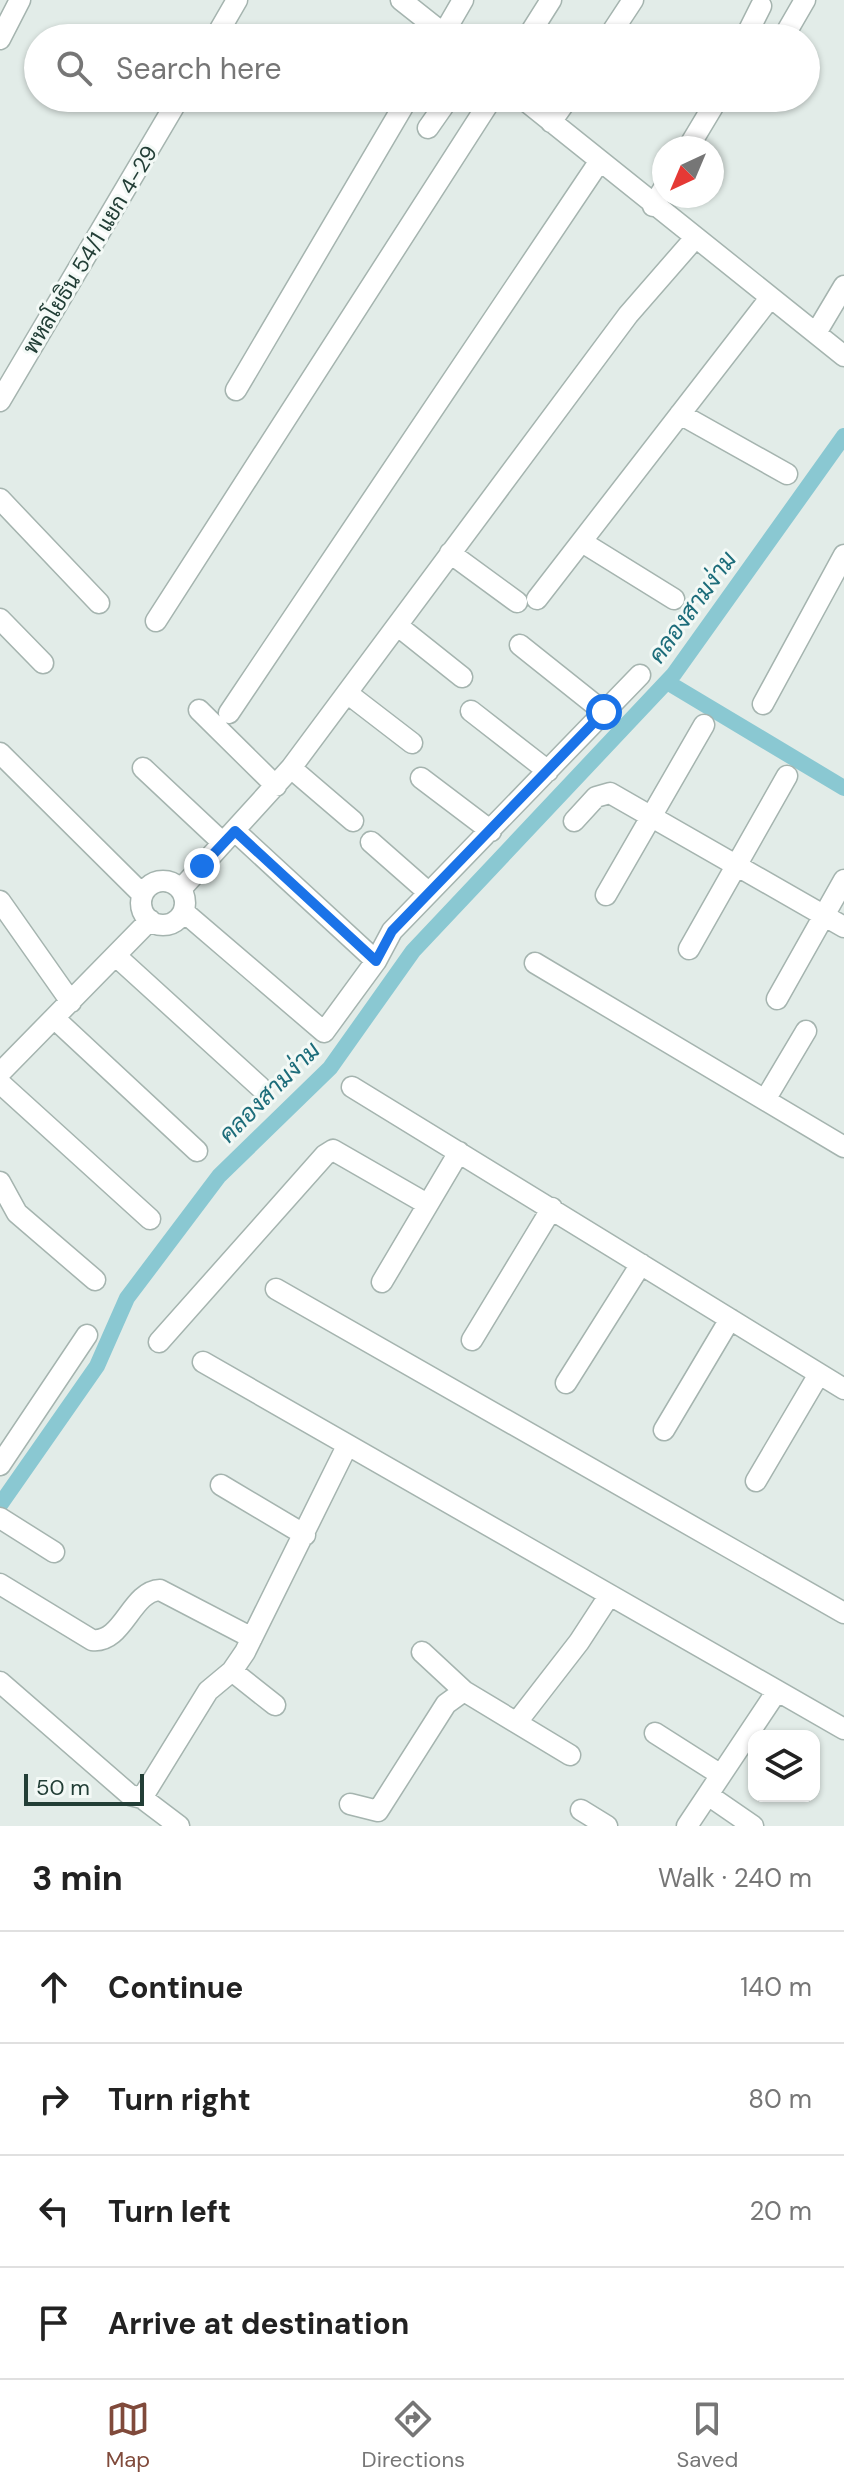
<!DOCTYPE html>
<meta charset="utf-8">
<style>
:root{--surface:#fff;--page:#f6f6f6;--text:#222;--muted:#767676;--line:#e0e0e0;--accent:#804a3b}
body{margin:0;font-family:"DM Sans",Sarabun,sans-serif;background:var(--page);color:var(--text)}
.controls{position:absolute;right:24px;bottom:24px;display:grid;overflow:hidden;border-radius:16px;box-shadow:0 2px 6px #0004}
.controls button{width:72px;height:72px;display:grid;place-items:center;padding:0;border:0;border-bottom:2px solid var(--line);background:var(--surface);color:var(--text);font:40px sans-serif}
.compass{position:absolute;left:652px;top:136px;width:72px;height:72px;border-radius:50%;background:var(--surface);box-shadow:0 2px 6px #0004;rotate:224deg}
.scale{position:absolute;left:24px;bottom:20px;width:120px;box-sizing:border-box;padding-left:8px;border:4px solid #223e36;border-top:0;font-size:22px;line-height:28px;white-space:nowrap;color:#223e36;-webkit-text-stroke:6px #f3f9f6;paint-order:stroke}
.stop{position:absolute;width:24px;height:24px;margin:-18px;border:6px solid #1a73e8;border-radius:50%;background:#fff}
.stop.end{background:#1a73e8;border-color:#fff;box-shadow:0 2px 8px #0008}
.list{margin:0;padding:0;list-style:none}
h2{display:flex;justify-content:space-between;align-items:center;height:104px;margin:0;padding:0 32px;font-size:34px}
h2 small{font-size:26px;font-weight:400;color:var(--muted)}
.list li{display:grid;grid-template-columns:52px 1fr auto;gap:24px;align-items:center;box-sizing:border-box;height:112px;padding:0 32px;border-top:2px solid var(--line)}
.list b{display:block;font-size:30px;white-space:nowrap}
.list em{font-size:26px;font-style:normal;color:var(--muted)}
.icon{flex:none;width:44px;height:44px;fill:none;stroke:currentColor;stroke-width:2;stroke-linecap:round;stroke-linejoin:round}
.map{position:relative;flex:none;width:844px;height:1826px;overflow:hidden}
.search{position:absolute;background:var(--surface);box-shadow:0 2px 6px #0004;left:24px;right:24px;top:24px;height:88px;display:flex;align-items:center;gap:20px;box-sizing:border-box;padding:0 28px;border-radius:44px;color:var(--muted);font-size:30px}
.sheet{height:552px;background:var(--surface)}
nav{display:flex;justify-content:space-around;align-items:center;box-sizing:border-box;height:112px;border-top:2px solid var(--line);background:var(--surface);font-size:22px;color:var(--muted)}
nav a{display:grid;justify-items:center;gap:4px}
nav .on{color:var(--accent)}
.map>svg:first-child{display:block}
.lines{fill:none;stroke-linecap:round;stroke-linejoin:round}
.canal{stroke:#8ac8d2;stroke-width:16}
.minor-casing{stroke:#a5b4af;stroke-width:23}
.minor{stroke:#fff;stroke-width:20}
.route{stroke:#1a73e8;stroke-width:10}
.labels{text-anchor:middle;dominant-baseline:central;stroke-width:6;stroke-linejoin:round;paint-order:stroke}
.street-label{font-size:22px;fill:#223e36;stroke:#f3f9f6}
.water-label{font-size:24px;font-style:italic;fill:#1c6c7a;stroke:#f3f9f6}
</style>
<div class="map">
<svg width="844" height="1826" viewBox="0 0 844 1826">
<rect width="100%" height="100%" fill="#e2ece8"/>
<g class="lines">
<path class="canal" d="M667,682L844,788
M0,1505L97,1366L127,1298L219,1176L330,1068L413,951L674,674L844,436"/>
<g class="minor-casing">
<path id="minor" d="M401,0L449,38
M215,38L237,0
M441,38L463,0
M527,38L551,0
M608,38L633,0
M745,38L761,6
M783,38L805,0
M0,39L20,0
M522,98L844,356
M551,122L568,98
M428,128L449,98
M688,148L718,98
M653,206L664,188
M816,333L844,286
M236,390L408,98
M0,401L179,98
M680,414L787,474
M0,499L99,603
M582,542L674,599
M450,553L517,602
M537,599L770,298
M0,619L43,663
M156,621L492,98
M398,626L462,677
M520,645L604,712
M347,693L412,743
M763,704L844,555
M199,710L276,786
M471,711L548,771
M229,713L599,162
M0,753L142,894
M143,768L223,843
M291,768L353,821
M421,778L491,831
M574,821L596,797L610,793L844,927
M235,831L376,961L392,931L640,675
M371,842L429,893
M141 903a22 22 0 1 1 44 0a22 22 0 1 1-44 0Z
M181,889L291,768L628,315L695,238
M606,895L704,725
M0,901L71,1002
M184,912L324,1032L376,961
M689,949L787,776
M116,956L260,1087
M535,963L844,1147
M777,999L844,880
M54,1018L197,1151
M0,1073L150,920
M0,1083L150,1219
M352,1087L844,1389
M765,1100L806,1031
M0,1182L17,1213L95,1280
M382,1282L459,1152
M276,1289L844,1613
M472,1340L552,1208
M159,1342L325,1155L333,1150L427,1204
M203,1362L844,1729
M566,1383L641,1264
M664,1430L730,1319
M0,1465L87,1335
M756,1481L819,1374
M221,1485L305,1535
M0,1518L54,1552
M0,1584L92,1640C123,1644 131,1591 160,1590L252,1638
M422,1652L464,1691
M232,1671L275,1705
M0,1682L130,1795L142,1798L179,1826
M517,1722L579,1642L609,1596
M655,1733L721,1775
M708,1795L753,1826
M142,1798L208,1691L232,1671L245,1652L347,1446
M350,1804L378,1811L446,1704L464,1691L570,1755
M581,1810L607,1826
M687,1826L777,1691"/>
</g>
<use href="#minor" class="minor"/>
</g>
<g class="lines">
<path class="route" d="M202,866L235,831L376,961L392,931L604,712"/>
</g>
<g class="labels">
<g class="street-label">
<text transform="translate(90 250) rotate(-59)">พหลโยธิน 54/1 แยก 4-29</text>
</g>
<g class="water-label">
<text transform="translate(692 607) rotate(-54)">คลองสามง่าม</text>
<text transform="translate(269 1092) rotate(-45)">คลองสามง่าม</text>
</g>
</g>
</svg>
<div class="controls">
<button><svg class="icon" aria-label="layers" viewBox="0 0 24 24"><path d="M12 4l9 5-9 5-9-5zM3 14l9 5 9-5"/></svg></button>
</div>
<svg class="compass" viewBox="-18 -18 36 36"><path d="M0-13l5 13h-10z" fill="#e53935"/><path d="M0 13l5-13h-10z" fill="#767676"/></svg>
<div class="scale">50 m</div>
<div class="stop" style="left:604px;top:712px"></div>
<div class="stop end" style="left:202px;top:866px"></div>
<div class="search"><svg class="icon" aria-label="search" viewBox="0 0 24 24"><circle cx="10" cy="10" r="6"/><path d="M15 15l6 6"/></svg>Search here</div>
</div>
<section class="sheet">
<h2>3 min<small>Walk · 240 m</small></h2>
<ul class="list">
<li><svg class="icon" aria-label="ahead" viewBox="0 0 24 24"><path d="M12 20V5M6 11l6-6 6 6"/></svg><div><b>Continue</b></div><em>140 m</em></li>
<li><svg class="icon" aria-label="right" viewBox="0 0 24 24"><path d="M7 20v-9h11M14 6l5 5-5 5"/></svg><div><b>Turn right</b></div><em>80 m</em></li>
<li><svg class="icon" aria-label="left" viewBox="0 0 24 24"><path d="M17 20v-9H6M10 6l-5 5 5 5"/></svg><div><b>Turn left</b></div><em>20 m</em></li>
<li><svg class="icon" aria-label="arrive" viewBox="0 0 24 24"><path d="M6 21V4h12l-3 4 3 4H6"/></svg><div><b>Arrive at destination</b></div></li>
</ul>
</section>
<nav>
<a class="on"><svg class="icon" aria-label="map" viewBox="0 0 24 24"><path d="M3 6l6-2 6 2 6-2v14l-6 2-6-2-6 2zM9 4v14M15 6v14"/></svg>Map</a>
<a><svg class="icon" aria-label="directions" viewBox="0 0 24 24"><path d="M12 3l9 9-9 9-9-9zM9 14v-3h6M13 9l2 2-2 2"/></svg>Directions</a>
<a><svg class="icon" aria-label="saved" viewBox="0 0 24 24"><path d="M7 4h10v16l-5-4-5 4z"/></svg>Saved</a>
</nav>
